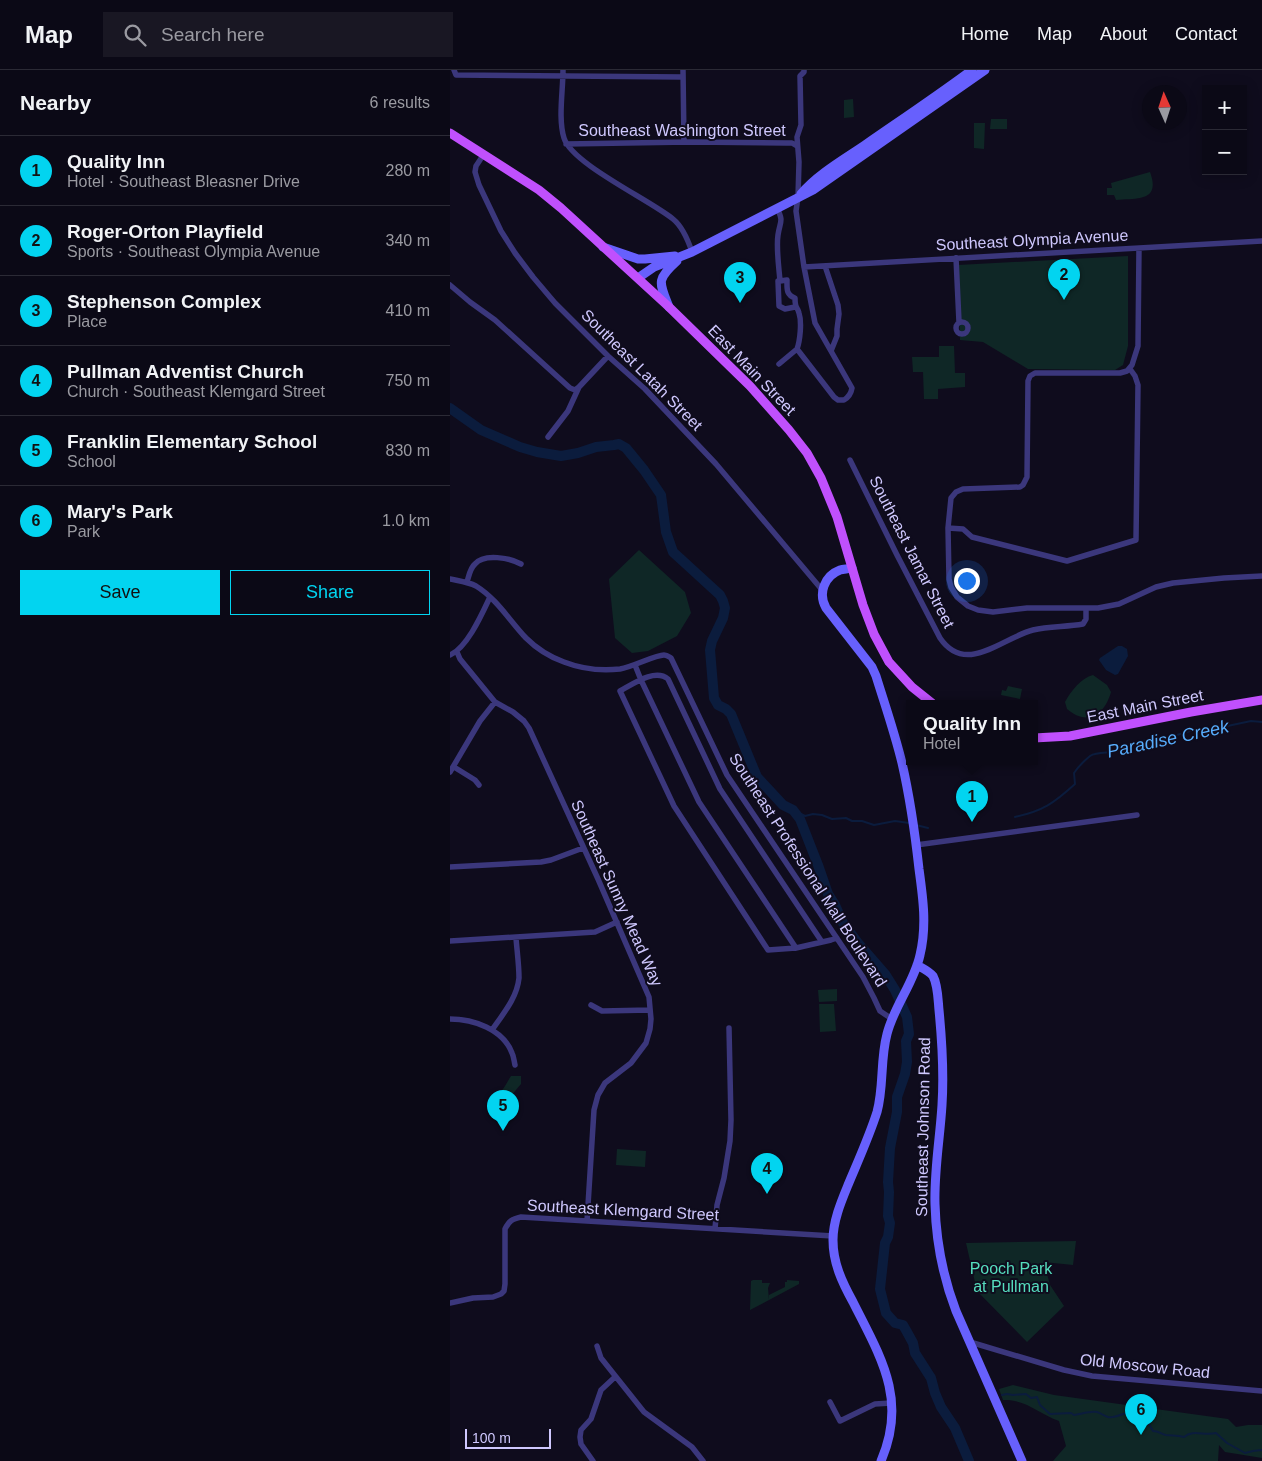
<!DOCTYPE html>
<meta charset="utf-8">
<style>
:root{--surface:#0b0916;--page:#191723;--text:#f1f3f6;--muted:#9a9aa1;--line:#2b2a35;--accent:#02d4f0}
body{margin:0;font-family:Arial,sans-serif;background:var(--page);color:var(--text)}
.controls{position:absolute;right:15px;top:15px;display:grid;overflow:hidden;border-radius:0px;box-shadow:0 2px 12px #0003}
.controls button{width:45px;height:45px;display:grid;place-items:center;padding:0;border:0;border-bottom:1px solid var(--line);background:var(--surface);color:var(--text);font:25px sans-serif}
.compass{position:absolute;left:692px;top:15px;width:45px;height:45px;border-radius:50%;background:var(--surface);box-shadow:0 2px 12px #0003;rotate:357deg}
.scale{position:absolute;left:15px;bottom:12px;width:86px;box-sizing:border-box;padding-left:5px;border:2px solid #cfc8fe;border-top:0;font-size:14px;line-height:18px;white-space:nowrap;color:#cfc8fe;-webkit-text-stroke:4px #0f0c1d;paint-order:stroke}
.you{position:absolute;left:516px;top:510px;width:18px;height:18px;margin:-12px;border:4px solid #fff;border-radius:50%;background:#1a73e8;box-shadow:0 0 0 8px #1a73e833}
.badge{display:grid;place-items:center;width:32px;height:32px;border-radius:50%;background:var(--accent);color:#111;font-size:16px;font-weight:700}
.pin{position:absolute;translate:-50% -41px;filter:drop-shadow(0 1px 2px #0008)}
.pin::after{content:'';position:absolute;top:26px;width:18px;height:15px;background:inherit;clip-path:polygon(0 0,100% 0,50% 100%)}
.popup{position:absolute;left:456px;top:630px;width:132px;height:65px;box-sizing:border-box;display:grid;place-content:center;border-radius:0px;background:var(--surface);filter:drop-shadow(0 1px 4px #0005);font-size:16px;white-space:nowrap;color:var(--muted)}
.popup b{font-size:19px;color:var(--text)}
.popup::after{content:'';position:absolute;left:50%;top:100%;margin-left:-10px;border:10px solid transparent;border-top-color:var(--surface)}
.list{margin:0;padding:0;list-style:none}
h2{display:flex;justify-content:space-between;align-items:center;height:65px;margin:0;padding:0 20px;font-size:21px}
h2 small{font-size:16px;font-weight:400;color:var(--muted)}
.list li{display:grid;grid-template-columns:32px 1fr auto;gap:15px;align-items:center;box-sizing:border-box;height:70px;padding:0 20px;border-top:1px solid var(--line)}
.list b{display:block;font-size:19px;white-space:nowrap}
.list p{margin:0;font-size:16px;white-space:nowrap;color:var(--muted)}
.list em{font-size:16px;font-style:normal;color:var(--muted)}
.actions{display:flex;gap:10px;padding:15px 20px}
.actions a{flex:1;padding:11px 0;border:1px solid var(--accent);border-radius:0px;text-align:center;font-size:18px;color:var(--accent)}
.actions .main{background:var(--accent);color:#111}
.icon{flex:none;width:28px;height:28px;fill:none;stroke:currentColor;stroke-width:2;stroke-linecap:round;stroke-linejoin:round}
.map{position:relative;flex:none;width:812px;height:1391px;overflow:hidden}
header{display:flex;align-items:center;gap:30px;box-sizing:border-box;height:70px;padding:0 25px;background:var(--surface);border-bottom:1px solid var(--line)}
header strong{font-size:24px}
nav{display:flex;gap:28px;margin-inline-start:auto;font-size:18px}
.search{width:350px;height:45px;background:var(--page);display:flex;align-items:center;gap:12px;box-sizing:border-box;padding:0 18px;border-radius:0px;color:var(--muted);font-size:19px}
main{display:flex}
aside{flex:1;background:var(--surface)}
.map>svg:first-child{display:block}
.green{fill:#0f2726}
.water{fill:#0b1c3d}
.lines{fill:none;stroke-linecap:round;stroke-linejoin:round}
.stream{stroke:#0b1c3d;stroke-width:2}
.river{stroke:#0b1c3d;stroke-width:10}
.street{stroke:#3b377c;stroke-width:5.5}
.secondary{stroke:#6760fd;stroke-width:9}
.primary{stroke:#c050fd;stroke-width:9}
.labels{text-anchor:middle;dominant-baseline:central;stroke-width:4;stroke-linejoin:round;paint-order:stroke}
.street-label{font-size:16px;fill:#cfc8fe;stroke:#0f0c1d}
.park-label{font-size:16px;fill:#56ddbe;stroke:#0f0c1d}
.water-label{font-size:18px;font-style:italic;fill:#57adfd;stroke:#0f0c1d}
</style>
<header>
<strong>Map</strong>
<div class="search"><svg class="icon" aria-label="search" viewBox="0 0 24 24"><circle cx="10" cy="10" r="6"/><path d="M15 15l6 6"/></svg>Search here</div>
<nav><a>Home</a><a>Map</a><a>About</a><a>Contact</a></nav>
</header>
<main>
<aside>
<h2>Nearby<small>6 results</small></h2>
<ul class="list">
<li><span class="badge">1</span><div><b>Quality Inn</b><p>Hotel · Southeast Bleasner Drive</p></div><em>280 m</em></li>
<li><span class="badge">2</span><div><b>Roger-Orton Playfield</b><p>Sports · Southeast Olympia Avenue</p></div><em>340 m</em></li>
<li><span class="badge">3</span><div><b>Stephenson Complex</b><p>Place</p></div><em>410 m</em></li>
<li><span class="badge">4</span><div><b>Pullman Adventist Church</b><p>Church · Southeast Klemgard Street</p></div><em>750 m</em></li>
<li><span class="badge">5</span><div><b>Franklin Elementary School</b><p>School</p></div><em>830 m</em></li>
<li><span class="badge">6</span><div><b>Mary's Park</b><p>Park</p></div><em>1.0 km</em></li>
</ul>
<div class="actions"><a class="main">Save</a><a>Share</a></div>
</aside>
<div class="map">
<svg width="812" height="1391" viewBox="0 0 812 1391">
<rect width="100%" height="100%" fill="#0f0c1d"/>
<path class="green" d="M403,29L404,47L394,48V30Z
M541,49H557V59H540Z
M524,53H535L534,79L524,78Z
M700,102C711,132 687,128 666,130L664,125H657V118H662L661,113Z
M678,186V276L673,295L665,300L578,299L533,272L510,270L508,195Z
M489,276H504L505,303H515V317L488,319V329H474L473,302H463L462,287H489Z
M189,480L235,522L241,543L227,566L198,581L182,583L165,568L159,509Z
M643,605L657,615L661,622C655,644 638,657 617,639L615,632C621,621 631,608 643,605Z
M558,616L572,619L570,629L551,625L552,620L556,621Z
M387,919V931L369,932L368,920Z
M369,934H384L386,961L370,962Z
M61,1006H71V1014L60,1027L56,1029L50,1023C56,1016 57,1012 61,1006Z
M167,1079L196,1081L195,1097L166,1095Z
M626,1171L623,1195L594,1192L600,1215L614,1236L577,1272L527,1221L516,1173Z
M303,1210H312V1213H320L318,1218L319,1230L300,1240L301,1211Z
M337,1210L349,1211V1214L319,1230V1225L335,1217V1212H337Z
M563,1315L604,1325L778,1349L786,1357L798,1355H812V1388L775,1382L769,1375L768,1391H603L616,1376L609,1351C589,1344 576,1329 553,1330L549,1319Z"/>
<path class="water" d="M668,576H672L677,579L678,586L668,604L665,605L656,600L649,590L650,588Z"/>
<g class="lines">
<path class="stream" d="M343,740L355,746L363,744L372,745L382,749L396,748L402,751H412L424,755L445,751L459,753
M565,747C593,741 604,733 625,714L624,703C628,697 634,691 640,686C646,682 656,683 663,682C679,678 698,663 714,673L727,665L740,661H754L801,651L812,652
M466,755L478,758
M552,1325L557,1324L563,1325L576,1324L581,1328L587,1327L590,1335L600,1344L621,1343L624,1345C631,1344 640,1341 647,1342C651,1343 654,1346 658,1347C663,1348 668,1346 673,1344C690,1340 696,1348 703,1361C709,1361 711,1364 716,1365C722,1366 727,1365 734,1367C743,1359 754,1366 766,1363L777,1373L795,1383L803,1381L812,1380"/>
<path class="river" d="M0,338L31,360L70,377L87,382L111,386L128,383L146,377L164,375L169,374L176,378L194,400L211,425L216,462L223,482L270,525L273,531L275,538L273,548L262,571L260,580L264,628L268,635L276,639L281,644L307,707L333,735L343,740L350,749L368,795L378,824L385,835L393,853L408,873L435,904L445,920L457,947L459,964L456,971L457,992L455,1004L447,1027V1042L440,1078L438,1112L439,1122L438,1146L440,1153L438,1167L435,1173L430,1219L436,1243L445,1253L453,1255L457,1262L463,1273L465,1283L481,1308L485,1323L491,1337L505,1358L519,1391"/>
<path class="street" d="M4,0L6,5L233,7
M113,0C113,21 108,49 114,68C122,94 200,130 223,149C233,157 238,170 242,182
M233,0L234,72
M116,74L239,72L336,73H342L347,76
M34,84L26,96L25,102L29,115L51,161L65,183L83,207L105,233L158,286L195,319L266,394L373,521
M327,138C334,152 330,151 328,165C326,178 329,198 330,211H328L329,236L335,239L345,237
M689,178L688,276L682,295L677,301L670,303H585L580,306L578,311L577,407L573,415L570,417L513,419L506,422L501,428L498,458L499,509L501,517L507,527L518,536L528,540L543,542L577,538H648L669,534L706,517L723,513L774,508L812,506
M506,188L509,252
M375,196L388,235L389,244L387,259V266L381,281
M354,197L812,171
M330,211L337,210C337,219 336,225 345,228C345,240 347,235 349,243C352,252 350,271 347,279
M0,215L20,232L45,250L120,318L125,320L129,317
M506 258a6 6 0 1 1 12 0a6 6 0 1 1-12 0Z
M329,294L347,279L384,327L388,330H394C399,327 401,324 402,318L365,253L354,197L346,141L348,127L349,92L347,67L351,55L350,6L354,2V0
M98,367L118,341L129,317L158,286
M400,390L447,485L490,568C516,606 552,568 583,560C599,556 616,557 633,554L636,549V538
M498,458L513,459L522,467L617,491L686,470L688,315L685,306L680,299
M0,509C9,511 18,512 26,516C47,529 59,550 76,568C87,579 100,587 114,592C132,599 152,601 170,599C183,597 205,585 214,585C217,585 218,586 221,588L277,705L413,907L424,928L430,941L442,949
M17,512C19,506 20,498 25,494C34,483 60,488 71,494
M7,582L10,589L45,632L63,642L74,651L79,658L148,809L199,927L201,949L200,959L196,973L181,993L155,1013L148,1025L144,1040L137,1151
M0,585C17,578 32,544 40,527
M185,595L191,610L249,732L346,878
M4,697L25,710L29,715
M0,702L30,651L45,632
M466,775L687,745
M0,797L91,792L101,790L133,778
M0,871L145,862L167,852
M372,872L270,719L218,609C205,598 183,614 170,621L224,736L318,880L346,878L381,870L387,868
M141,935L152,941L200,940
M0,949C23,949 53,959 62,983C64,987 64,991 65,995
M42,960C53,944 67,928 69,908C69,895 67,881 66,868
M265,1159L267,1135L274,1108L280,1071L281,1050L279,958
M0,1233L23,1228L43,1227L51,1224L54,1221L55,1214V1159C59,1151 62,1149 71,1147L383,1166
M520,1272L614,1300L642,1306L812,1321
M147,1276L151,1288L194,1342L242,1377L253,1391
M380,1332L390,1351L425,1334L441,1333
M143,1391L131,1374L130,1367L131,1360L141,1349L151,1320L165,1307"/>
<path class="secondary" d="M351,124C368,104 393,90 415,75C451,50 487,26 522,0
M153,177L188,189H195L225,186
M188,208L204,197L242,182L363,120L535,0
M219,237C209,212 206,210 227,191
M402,498C398,499 393,499 390,500C374,506 368,524 376,538L422,597L426,606C435,635 445,664 452,693C460,728 465,763 469,799C473,828 477,856 470,885C464,913 444,936 437,964C430,990 434,1017 427,1042C419,1067 408,1091 398,1115C391,1132 383,1151 383,1170C383,1193 392,1212 403,1232C430,1286 458,1329 431,1391
M467,895C472,898 479,901 483,906C488,915 488,930 489,940C492,971 494,1004 492,1035C490,1068 484,1101 485,1134C486,1171 493,1207 506,1241L572,1391"/>
<path class="primary" d="M0,63L89,120L111,138L219,237L300,316L339,360L357,383L371,408L387,447L413,535L424,564L439,592L462,617L482,633
M584,668L620,666L741,642L812,630"/>
</g>
<g class="labels">
<g class="street-label">
<text x="232" y="60">Southeast Washington Street</text>
<text transform="translate(582 170) rotate(-3)">Southeast Olympia Avenue</text>
<text transform="translate(192 300) rotate(45)">Southeast Latah Street</text>
<text transform="translate(302 300) rotate(46)">East Main Street</text>
<text transform="translate(462 482) rotate(63)">Southeast Jamar Street</text>
<text transform="translate(695 636) rotate(-11)">East Main Street</text>
<text transform="translate(358 800) rotate(57)">Southeast Professional Mall Boulevard</text>
<text transform="translate(167 823) rotate(66)">Southeast Sunny Mead Way</text>
<text transform="translate(473 1057) rotate(-89)">Southeast Johnson Road</text>
<text transform="translate(173 1140) rotate(3)">Southeast Klemgard Street</text>
<text transform="translate(695 1296) rotate(6)">Old Moscow Road</text>
</g>
<g class="park-label">
<text x="561" y="1198">Pooch Park<tspan x="561" dy="18">at Pullman</tspan></text>
</g>
<g class="water-label">
<text transform="translate(718 669) rotate(-12)">Paradise Creek</text>
</g>
</g>
</svg>
<div class="controls">
<button>+</button>
<button>−</button>
</div>
<svg class="compass" viewBox="-18 -18 36 36"><path d="M0-13l5 13h-10z" fill="#e53935"/><path d="M0 13l5-13h-10z" fill="#9a9aa1"/></svg>
<div class="scale">100 m</div>
<div class="you"></div>
<div class="pin badge" style="left:522px;top:752px">1</div>
<div class="popup"><b>Quality Inn</b>Hotel</div>
<div class="pin badge" style="left:614px;top:230px">2</div>
<div class="pin badge" style="left:290px;top:233px">3</div>
<div class="pin badge" style="left:317px;top:1124px">4</div>
<div class="pin badge" style="left:53px;top:1061px">5</div>
<div class="pin badge" style="left:691px;top:1365px">6</div>
</div>
</main>
